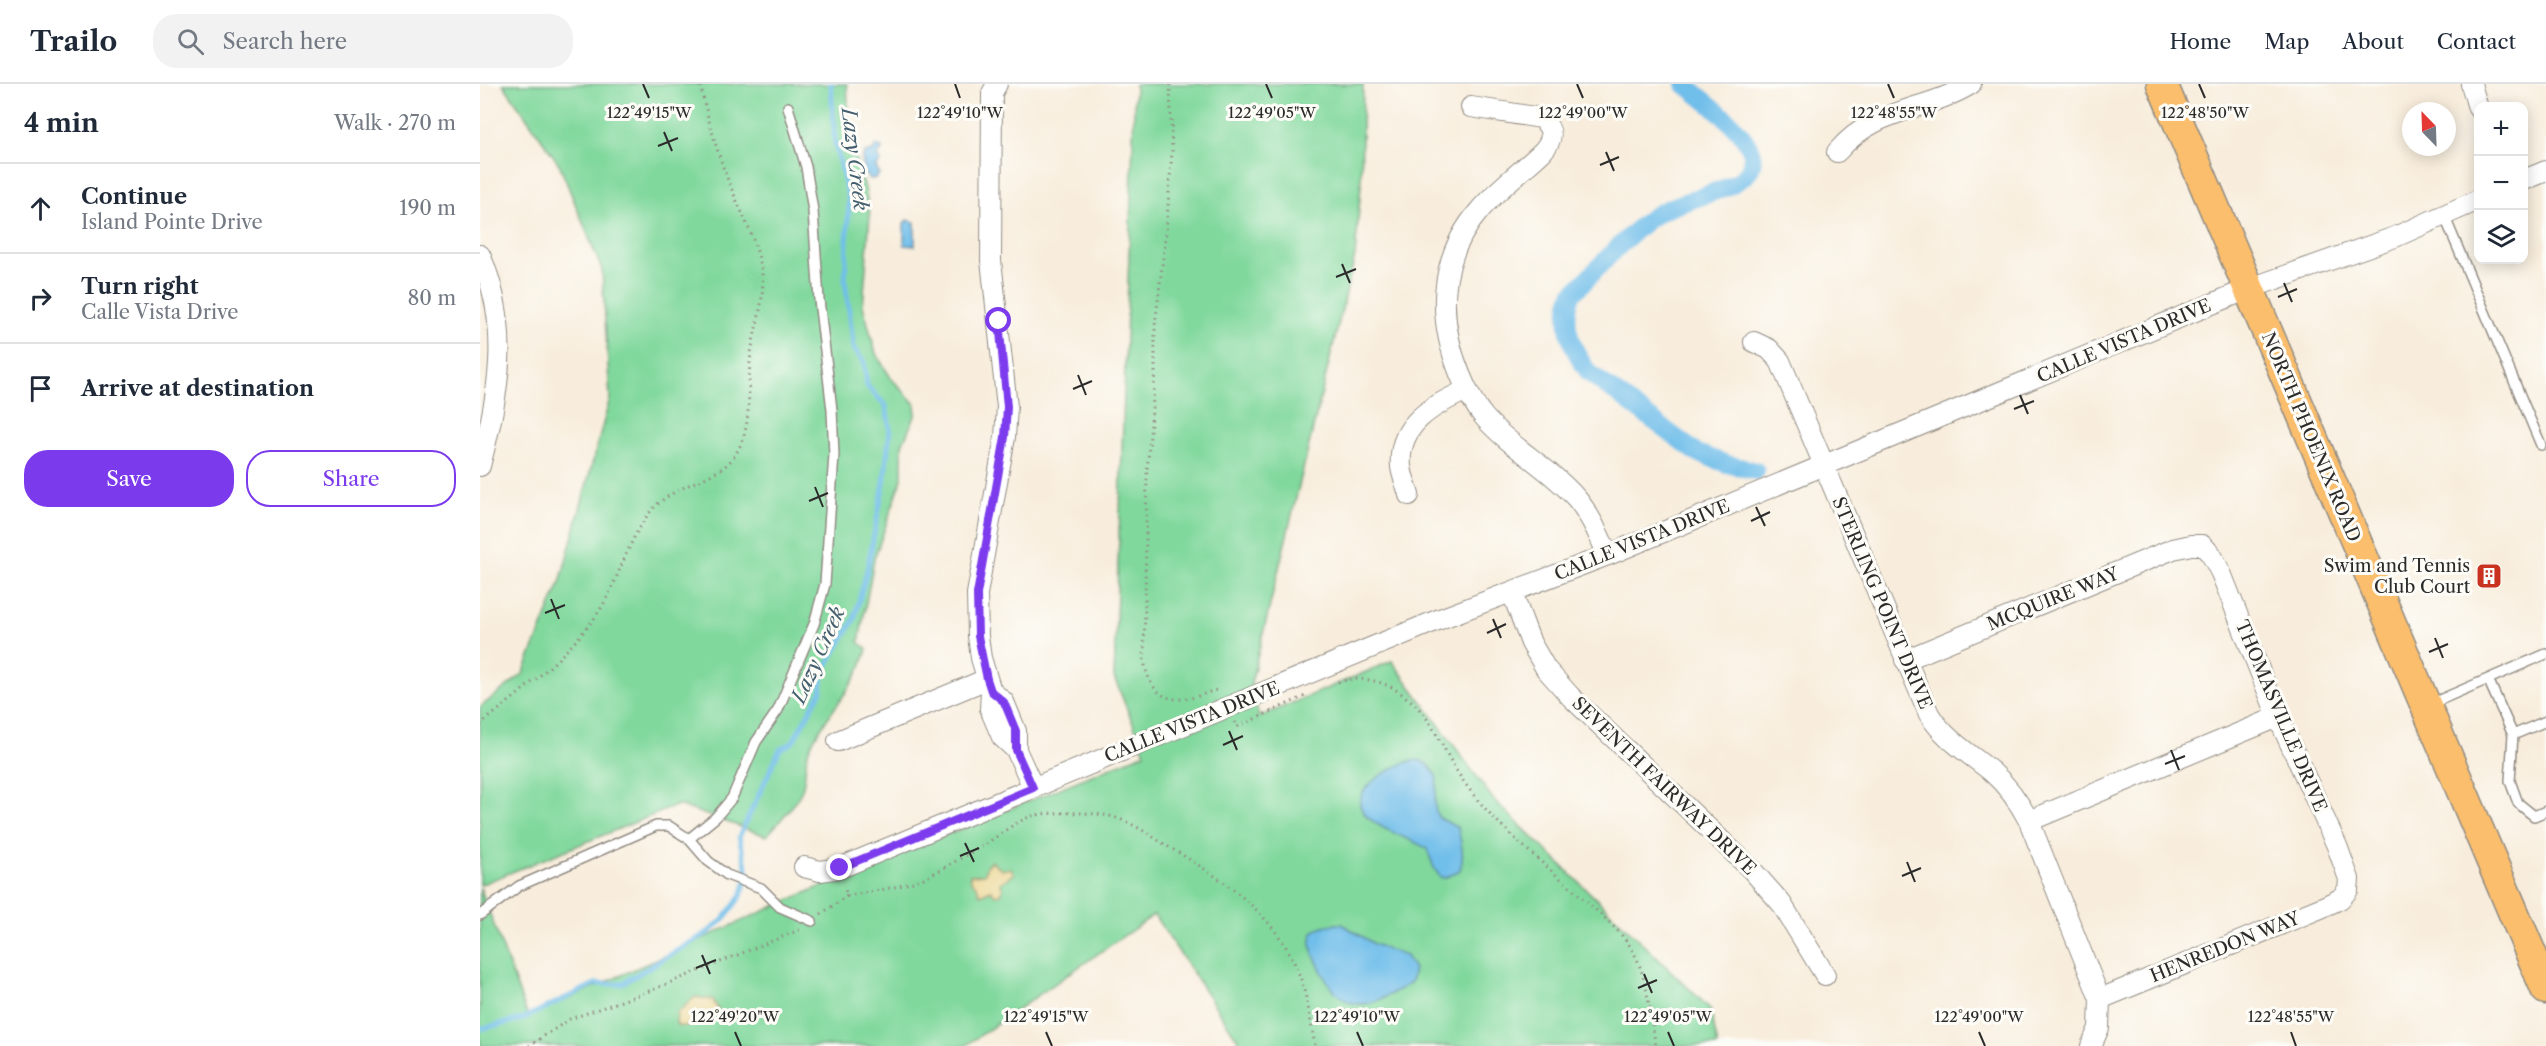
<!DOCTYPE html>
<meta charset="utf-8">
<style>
:root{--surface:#fff;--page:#f2f2f3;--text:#1f2937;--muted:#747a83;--line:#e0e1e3;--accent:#7c3aed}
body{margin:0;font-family:"Libre Caslon Text",serif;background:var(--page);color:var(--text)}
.controls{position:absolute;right:18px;top:18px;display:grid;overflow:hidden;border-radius:12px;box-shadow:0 3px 15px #0003}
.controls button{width:54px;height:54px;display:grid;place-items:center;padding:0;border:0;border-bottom:2px solid var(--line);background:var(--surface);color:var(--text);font:30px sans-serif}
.compass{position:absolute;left:1922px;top:18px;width:54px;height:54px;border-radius:50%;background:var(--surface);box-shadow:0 3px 15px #0003;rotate:337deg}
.stop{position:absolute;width:18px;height:18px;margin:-14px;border:4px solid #7c3aed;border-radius:50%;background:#fff}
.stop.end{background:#7c3aed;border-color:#fff;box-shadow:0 2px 6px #0008}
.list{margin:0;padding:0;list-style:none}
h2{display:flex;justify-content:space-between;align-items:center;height:78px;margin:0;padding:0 24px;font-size:26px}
h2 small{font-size:20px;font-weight:400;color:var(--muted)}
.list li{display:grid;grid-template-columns:39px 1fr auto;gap:18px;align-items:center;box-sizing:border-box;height:90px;padding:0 24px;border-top:2px solid var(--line)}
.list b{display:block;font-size:22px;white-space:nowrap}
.list p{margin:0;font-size:20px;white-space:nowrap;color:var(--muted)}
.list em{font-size:20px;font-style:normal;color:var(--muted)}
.actions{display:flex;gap:12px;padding:18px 24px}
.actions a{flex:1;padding:14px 0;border:2px solid var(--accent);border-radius:24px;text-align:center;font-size:21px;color:var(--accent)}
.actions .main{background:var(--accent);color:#fff}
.icon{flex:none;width:33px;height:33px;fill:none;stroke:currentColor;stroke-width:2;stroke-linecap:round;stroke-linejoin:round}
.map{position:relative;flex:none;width:2066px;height:962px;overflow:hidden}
header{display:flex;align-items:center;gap:36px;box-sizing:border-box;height:84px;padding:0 30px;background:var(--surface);border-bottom:2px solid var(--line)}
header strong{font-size:28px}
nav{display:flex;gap:33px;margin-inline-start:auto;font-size:21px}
.search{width:420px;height:54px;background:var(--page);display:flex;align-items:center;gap:15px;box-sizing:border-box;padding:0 21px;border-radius:24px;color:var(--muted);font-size:22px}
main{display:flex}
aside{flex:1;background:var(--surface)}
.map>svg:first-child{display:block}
.green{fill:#80d89c;stroke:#568264;stroke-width:1.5}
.sand{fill:#eeda9e;stroke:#8c8264;stroke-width:1.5}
.water{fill:#6fbeea;stroke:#4d748a;stroke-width:1.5}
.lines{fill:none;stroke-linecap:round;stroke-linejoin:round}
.stream{stroke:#6fbeea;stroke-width:5}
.canal{stroke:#6fbeea;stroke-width:18}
.lane-casing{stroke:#928c84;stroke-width:12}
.street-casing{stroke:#928c84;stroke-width:22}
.primary-casing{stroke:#928c84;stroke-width:33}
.path{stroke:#928c84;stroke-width:3;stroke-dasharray:1.5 4.5;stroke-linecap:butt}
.lane{stroke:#fff;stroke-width:9}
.street{stroke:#fff;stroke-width:20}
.primary{stroke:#fabe6d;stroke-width:30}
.route{stroke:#7c3aed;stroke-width:8}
.ticks{fill:none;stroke:#2b2b2b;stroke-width:2}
.labels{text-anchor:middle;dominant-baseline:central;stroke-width:6;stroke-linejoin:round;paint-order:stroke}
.street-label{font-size:18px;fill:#2b2b2b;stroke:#fdfcf7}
.poi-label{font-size:18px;fill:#2b2b2b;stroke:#fdfcf7;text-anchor:end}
.water-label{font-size:20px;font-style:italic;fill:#435e6e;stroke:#fdfcf7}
.ticks-label{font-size:15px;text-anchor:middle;fill:#2b2b2b;stroke:#fdfcf7;stroke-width:6;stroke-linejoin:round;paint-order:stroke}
</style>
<header>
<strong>Trailo</strong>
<div class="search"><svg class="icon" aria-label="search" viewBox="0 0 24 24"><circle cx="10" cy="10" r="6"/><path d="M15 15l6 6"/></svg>Search here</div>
<nav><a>Home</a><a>Map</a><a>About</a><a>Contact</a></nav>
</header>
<main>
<aside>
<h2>4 min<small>Walk · 270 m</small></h2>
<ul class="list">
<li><svg class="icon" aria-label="ahead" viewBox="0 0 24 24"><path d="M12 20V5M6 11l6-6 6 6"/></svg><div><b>Continue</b><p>Island Pointe Drive</p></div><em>190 m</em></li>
<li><svg class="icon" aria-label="right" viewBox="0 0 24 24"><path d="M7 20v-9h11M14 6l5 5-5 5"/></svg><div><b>Turn right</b><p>Calle Vista Drive</p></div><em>80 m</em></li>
<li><svg class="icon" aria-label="arrive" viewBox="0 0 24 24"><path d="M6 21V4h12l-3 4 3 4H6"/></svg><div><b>Arrive at destination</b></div></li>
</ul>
<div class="actions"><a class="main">Save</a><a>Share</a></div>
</aside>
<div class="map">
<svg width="2066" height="962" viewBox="0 0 2066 962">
<rect width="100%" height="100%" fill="#fdfcf7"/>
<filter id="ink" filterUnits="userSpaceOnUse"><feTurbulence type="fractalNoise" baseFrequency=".0167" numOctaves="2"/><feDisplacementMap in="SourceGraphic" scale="12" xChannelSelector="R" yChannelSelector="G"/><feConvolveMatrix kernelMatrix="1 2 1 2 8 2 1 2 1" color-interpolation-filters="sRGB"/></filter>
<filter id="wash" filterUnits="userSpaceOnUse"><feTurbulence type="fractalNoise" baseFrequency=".008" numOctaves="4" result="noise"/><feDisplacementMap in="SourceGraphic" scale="24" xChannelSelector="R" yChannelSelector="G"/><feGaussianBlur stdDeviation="1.35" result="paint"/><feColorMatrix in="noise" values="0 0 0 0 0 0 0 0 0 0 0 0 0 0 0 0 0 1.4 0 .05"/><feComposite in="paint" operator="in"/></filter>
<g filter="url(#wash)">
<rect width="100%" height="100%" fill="#f8eddc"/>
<path class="green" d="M23,0H367L370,58L385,104L390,131L383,222L396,270L411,294L435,320L436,330L422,361V395L394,475L379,558L387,565C378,600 349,627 332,659C322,677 328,692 321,708C313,724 298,738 287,752L198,721L0,801V623L43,590L80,499L130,314L122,186L79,80Z
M655,0H883L881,101L875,172L771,599L779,633L912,577L1013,715L1230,925L1238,962H762L674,831L485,962H0V803L48,933L306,817L665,669L634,593Z"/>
<path class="sand" d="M511,777L522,786L531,784L534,790L520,799L523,805L521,810L515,811L511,806L500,811L497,802L491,797L490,791L505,790L507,781Z
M215,913L233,916L238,926L236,930C223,934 212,944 198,942L196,939L197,929Z"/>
<path class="water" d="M396,61L403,65L397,72L401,77L396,83L399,90L396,94L390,95L385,91L382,75L385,69L393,67Z
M427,136L435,138V162L424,161V139Z
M939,676C972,691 947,710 958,733L978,744C981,759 985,771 980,786L965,794L960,793L954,784L947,765C929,751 850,735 892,698C905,688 922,677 939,676Z
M856,840H862L894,860L926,872L934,885L931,898C924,904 915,908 907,912C872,931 854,914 839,882C835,873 828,861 832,851C836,842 847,841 856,840Z"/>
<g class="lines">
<path class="stream" d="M0,945L42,935L115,900H141L227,849L243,836L261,812L268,790L259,753L300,665L312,659L341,607L343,588L374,536L387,486L404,399L410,346L406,322L387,302L384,278L374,265L365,197L369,117L355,60L351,0"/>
<path class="canal" d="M1204,0C1222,15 1286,58 1270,86C1261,100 1237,107 1222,112C1204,119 1183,124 1168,136C1143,155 1115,188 1092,210C1081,240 1091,264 1109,289L1217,369L1247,380L1276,387"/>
</g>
</g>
<g filter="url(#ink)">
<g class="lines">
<g class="lane-casing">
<path id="lane" d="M1964,131L2061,361
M2008,595L2033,651L2030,697L2038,719L2054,732L2066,727
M1948,621L2066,570
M2033,651L2066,637
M209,755L236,733L252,714L276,658L298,626L334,540L345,500L354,371L352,326L339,216L333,127L326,83L308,23
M0,831L39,802L176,742H189L209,755L228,777L247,791L281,804L300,823L332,837"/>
</g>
<g class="street-casing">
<path id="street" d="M517,0L512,9L511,176L527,323L525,353L497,510L498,552L501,574L511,607L510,625L522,653L536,666
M1991,0L1998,24
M991,23L1061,34C1074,46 1074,55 1062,68C1042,87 1017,105 999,127C958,175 957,234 980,290C986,305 994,321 1004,333C1031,364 1070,384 1097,415C1111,432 1119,452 1128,471
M1357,68C1395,23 1445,28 1491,0
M2044,96L2066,87
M0,171C32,244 19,308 0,382
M1274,258L1289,265L1300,277L1449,630C1465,656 1489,669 1512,688C1528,702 1539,718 1549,737L1620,915L1619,944L1611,962
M929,411C927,402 922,392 921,383C917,340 953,321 987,306
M1032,509L1051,559L1066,585L1091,613L1271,785L1301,819L1345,891
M1425,576L1693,465L1711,461H1722L1731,470L1741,489L1798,633L1857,762L1869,795L1868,806L1860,815L1843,823L1620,915
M511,607L524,618L536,647V666L553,703
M358,657L507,595
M1549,737L1798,633
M324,783L340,787L360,784L960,535L1128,471L1768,205L1915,153L1998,116"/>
</g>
<g class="primary-casing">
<path id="primary" d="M1682,0L2066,905"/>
</g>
<path class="path" d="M690,0L692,67L686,149L675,242V290L667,388L664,576C671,620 698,622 734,606L738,607
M858,598C883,591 906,597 926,613C954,634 963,668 982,695C1013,741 1064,779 1105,816C1119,829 1135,842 1147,858C1168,885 1169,929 1176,962
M755,638L757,643L825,612
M0,641C39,609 82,577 113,536C137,504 144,464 167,432C191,398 238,398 255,371C273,344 267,309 270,279C272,248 286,221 282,189C277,155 258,123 246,91C235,61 227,31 220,0
M367,812C392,807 418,804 442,795C462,786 482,773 502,762C519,752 534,738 552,732C568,727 618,728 633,733C654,739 671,752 689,763C736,791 783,821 810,870C825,896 830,933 835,962
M341,830L367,812L364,802
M49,962L90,935L167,908L319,846"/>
<use href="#lane" class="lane"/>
<use href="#street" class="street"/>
<use href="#primary" class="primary"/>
</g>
</g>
<g class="lines" filter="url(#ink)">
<path class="route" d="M360,784L553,704L536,666V647L524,618L511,607L507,595L498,552L497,510L525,353L527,323L519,237"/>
</g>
<path class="ticks" d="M163,0L169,14M475,0L480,14M786,0L792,14M1097,0L1103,14M1408,0L1414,14M1719,0L1725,14M184,48L192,67M178,62L198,54M1126,68L1134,87M1120,81L1139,73M862,180L870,199M856,193L876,185M1804,199L1812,218M1798,213L1817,205M598,291L606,311M593,305L612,297M1540,311L1548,330M1534,325L1554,317M335,403L343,423M329,417L348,409M1276,423L1285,442M1271,437L1290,428M71,515L79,535M65,529L85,521M1013,535L1021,554M1007,549L1026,540M1955,554L1963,574M1949,568L1968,560M749,647L757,666M743,661L763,652M1691,666L1699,686M1685,680L1705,672M485,759L494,778M480,772L499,764M1427,778L1435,798M1422,792L1441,784M222,871L230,890M216,884L236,876M1164,890L1172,909M1158,904L1177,896M255,948L261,962M566,948L572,962M877,948L883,962M1188,948L1194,962M1499,948L1505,962M1811,948L1816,962"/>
<defs>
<g id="building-square" transform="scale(1.35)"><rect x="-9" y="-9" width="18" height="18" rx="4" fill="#c8321e" stroke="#fdfcf7"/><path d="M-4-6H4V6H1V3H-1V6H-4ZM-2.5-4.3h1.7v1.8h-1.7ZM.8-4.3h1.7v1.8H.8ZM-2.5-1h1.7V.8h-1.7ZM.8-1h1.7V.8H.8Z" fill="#fff"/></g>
</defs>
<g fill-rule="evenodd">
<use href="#building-square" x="2009" y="492"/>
</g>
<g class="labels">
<g class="street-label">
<text transform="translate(1644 257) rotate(-23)">CALLE VISTA DRIVE</text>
<text transform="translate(1831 353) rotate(67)">NORTH PHOENIX ROAD</text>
<text transform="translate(1162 456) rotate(-22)">CALLE VISTA DRIVE</text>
<text transform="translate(1573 515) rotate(-22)">MCQUIRE WAY</text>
<text transform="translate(1402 519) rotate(67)">STERLING POINT DRIVE</text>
<text transform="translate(1801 632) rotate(67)">THOMASVILLE DRIVE</text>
<text transform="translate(712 638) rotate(-22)">CALLE VISTA DRIVE</text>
<text transform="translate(1184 702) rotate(44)">SEVENTH FAIRWAY DRIVE</text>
<text transform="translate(1745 863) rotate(-22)">HENREDON WAY</text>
</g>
<g class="poi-label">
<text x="1990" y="482">Swim and Tennis<tspan x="1990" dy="21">Club Court</tspan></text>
</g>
<g class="water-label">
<text transform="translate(375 75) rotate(83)">Lazy Creek</text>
<text transform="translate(338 571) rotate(-66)">Lazy Creek</text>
</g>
</g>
<g class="ticks-label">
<text x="169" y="34">122°49'15"W</text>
<text x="480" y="34">122°49'10"W</text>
<text x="792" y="34">122°49'05"W</text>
<text x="1103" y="34">122°49'00"W</text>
<text x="1414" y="34">122°48'55"W</text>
<text x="1725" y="34">122°48'50"W</text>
<text x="255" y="938">122°49'20"W</text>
<text x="566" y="938">122°49'15"W</text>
<text x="877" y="938">122°49'10"W</text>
<text x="1188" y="938">122°49'05"W</text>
<text x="1499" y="938">122°49'00"W</text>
<text x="1811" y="938">122°48'55"W</text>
</g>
</svg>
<div class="controls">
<button>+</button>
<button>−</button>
<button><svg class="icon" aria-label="layers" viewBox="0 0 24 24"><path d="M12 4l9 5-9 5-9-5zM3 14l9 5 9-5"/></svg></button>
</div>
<svg class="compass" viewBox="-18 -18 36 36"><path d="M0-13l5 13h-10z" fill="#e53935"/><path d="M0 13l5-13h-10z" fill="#747a83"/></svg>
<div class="stop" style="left:519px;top:237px"></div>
<div class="stop end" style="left:360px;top:784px"></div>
</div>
</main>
